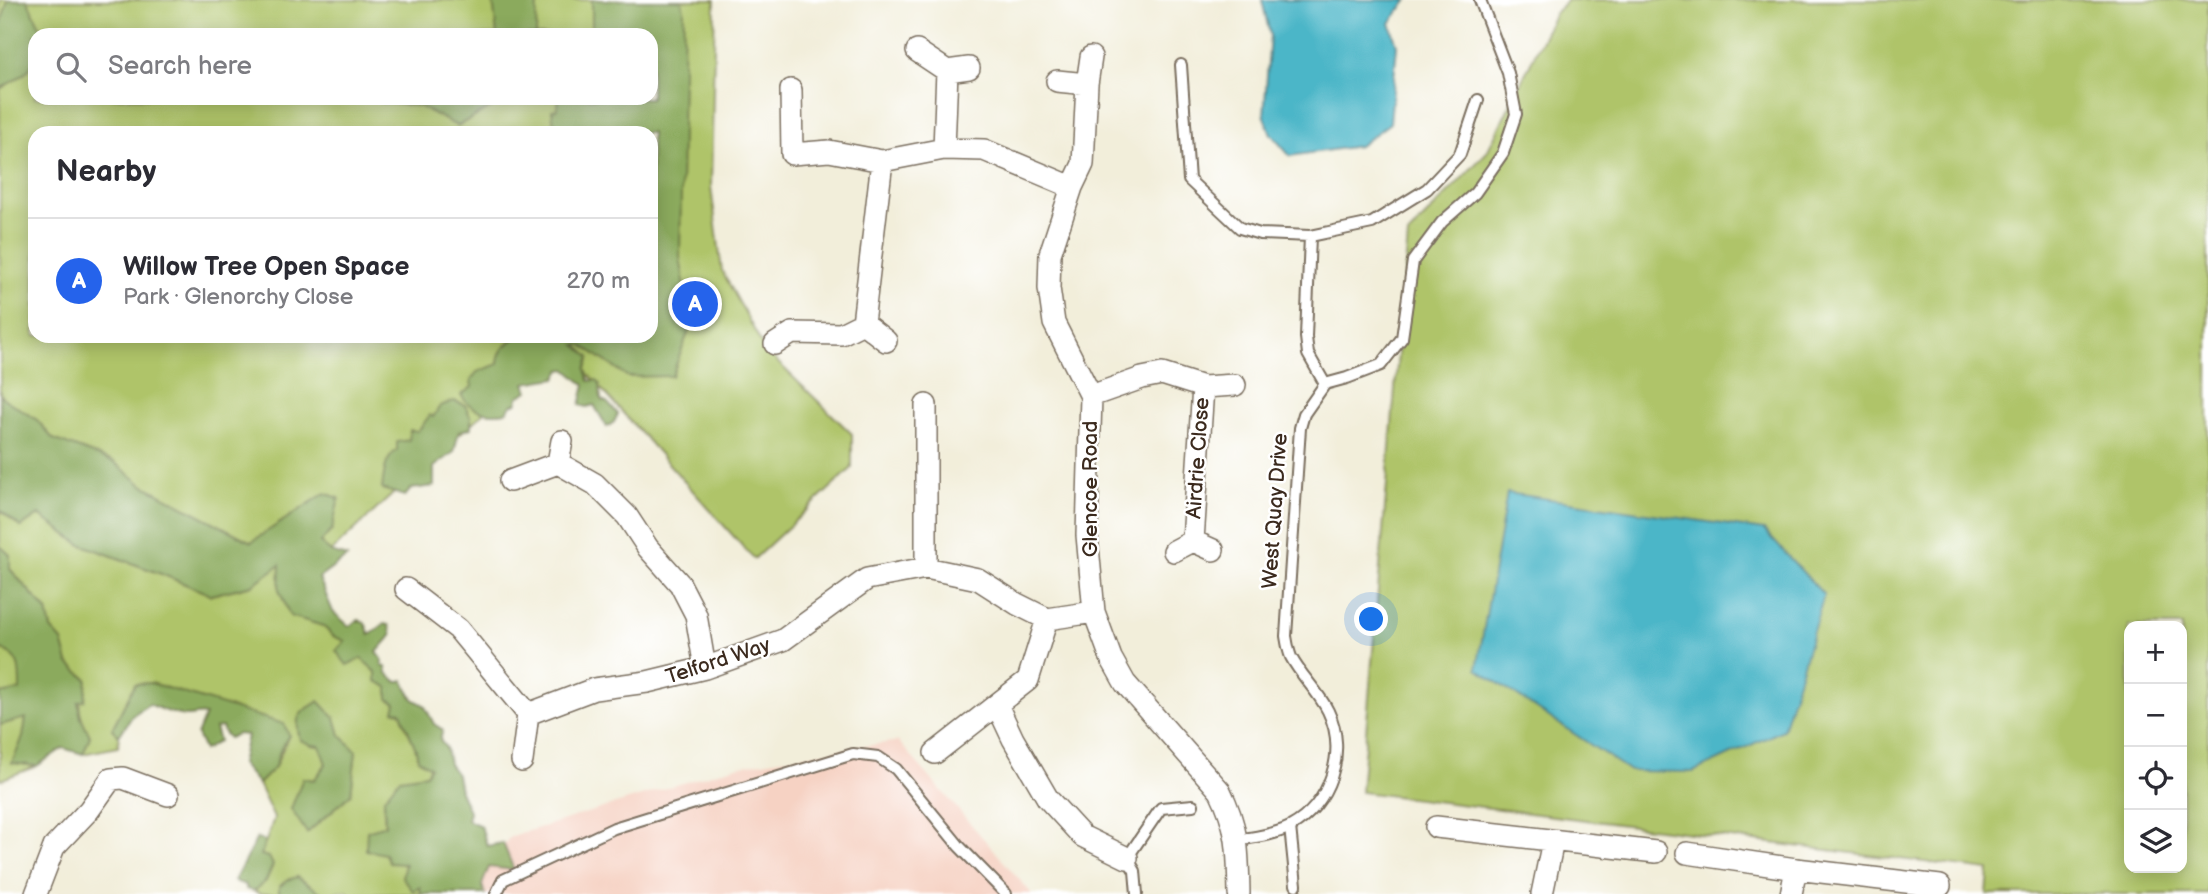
<!DOCTYPE html>
<meta charset="utf-8">
<style>
:root{--surface:#fff;--page:#f2f2f3;--text:#2b2b33;--muted:#7c7c81;--line:#e1e1e2;--accent:#2563eb}
body{margin:0;font-family:"Balsamiq Sans",sans-serif;background:var(--page);color:var(--text)}
.controls{position:absolute;right:21px;bottom:21px;display:grid;overflow:hidden;border-radius:14px;box-shadow:0 4px 18px #0003}
.controls button{width:63px;height:63px;display:grid;place-items:center;padding:0;border:0;border-bottom:2px solid var(--line);background:var(--surface);color:var(--text);font:35px sans-serif}
.you{position:absolute;left:1372px;top:620px;width:24px;height:24px;margin:-18px;border:5px solid #fff;border-radius:50%;background:#1a73e8;box-shadow:0 0 0 10px #1a73e833}
.badge{display:grid;place-items:center;width:46px;height:46px;border-radius:50%;background:var(--accent);color:#fff;font-size:23px;font-weight:700}
.pin{position:absolute;translate:-50% -50%;border:4px solid #fff;box-shadow:0 2px 7px #0006}
.list{margin:0;padding:0;list-style:none}
h2{display:flex;justify-content:space-between;align-items:center;height:91px;margin:0;padding:0 28px;font-size:30px}
h2 small{font-size:23px;font-weight:400;color:var(--muted)}
.list li{display:grid;grid-template-columns:46px 1fr auto;gap:21px;align-items:center;box-sizing:border-box;height:126px;padding:0 28px;border-top:2px solid var(--line)}
.list b{display:block;font-size:26px;white-space:nowrap}
.list p{margin:0;font-size:23px;white-space:nowrap;color:var(--muted)}
.list em{font-size:23px;font-style:normal;color:var(--muted)}
.icon{flex:none;width:38px;height:38px;fill:none;stroke:currentColor;stroke-width:2;stroke-linecap:round;stroke-linejoin:round}
.map{position:relative;flex:none;width:2208px;height:894px;overflow:hidden}
.search{position:absolute;background:var(--surface);box-shadow:0 4px 18px #0003;left:28px;top:28px;width:630px;height:77px;display:flex;align-items:center;gap:18px;box-sizing:border-box;padding:0 24px;border-radius:21px;color:var(--muted);font-size:26px}
.panel{position:absolute;background:var(--surface);box-shadow:0 4px 18px #0003;left:28px;top:126px;width:630px;height:217px;border-radius:21px}
.map>svg:first-child{display:block}
.built{fill:#f6d2c3}
.green{fill:#afc469;stroke:#757744;stroke-width:2;fill-rule:evenodd}
.forest{fill:#8baa5d;stroke:#636a3e;stroke-width:2}
.water{fill:#4bb6c8;stroke:#437073;stroke-width:2}
.lines{fill:none;stroke-linecap:round;stroke-linejoin:round}
.service-casing{stroke:#7b6f60;stroke-width:14}
.minor-casing{stroke:#7b6f60;stroke-width:24}
.service{stroke:#fff;stroke-width:10}
.minor{stroke:#fff;stroke-width:21}
.labels{text-anchor:middle;dominant-baseline:central;stroke-width:5;stroke-linejoin:round;paint-order:stroke}
.street-label{font-size:21px;fill:#3b2a1e;stroke:#fff}
</style>
<div class="map">
<svg width="2208" height="894" viewBox="0 0 2208 894">
<rect width="100%" height="100%" fill="#fff"/>
<filter id="ink" filterUnits="userSpaceOnUse"><feTurbulence type="fractalNoise" baseFrequency=".0143" numOctaves="2"/><feDisplacementMap in="SourceGraphic" scale="14" xChannelSelector="R" yChannelSelector="G"/><feConvolveMatrix kernelMatrix="1 2 1 2 8 2 1 2 1" color-interpolation-filters="sRGB"/></filter>
<filter id="wash" filterUnits="userSpaceOnUse"><feTurbulence type="fractalNoise" baseFrequency=".00686" numOctaves="4" result="noise"/><feDisplacementMap in="SourceGraphic" scale="28" xChannelSelector="R" yChannelSelector="G"/><feGaussianBlur stdDeviation="1.57" result="paint"/><feColorMatrix in="noise" values="0 0 0 0 0 0 0 0 0 0 0 0 0 0 0 0 0 1.4 0 .05"/><feComposite in="paint" operator="in"/></filter>
<g filter="url(#wash)">
<rect width="100%" height="100%" fill="#f2eeda"/>
<path class="built" d="M898,741L1032,894H478V876L510,837L737,766Z"/>
<path class="green" d="M0,0H715L711,187L722,271L765,350L852,434V468L754,559L562,345L393,492L394,493L331,552L327,549L251,542L53,439L37,420L2,398L0,393ZM35,35H651V98H35ZM35,133H651V336H35Z
M1567,0H2208V894H1987L1989,870L1361,792L1408,235L1487,152L1555,13ZM2129,626H2182V868H2129Z
M0,510L21,527L39,515L80,544L164,575L211,595L252,585L280,564L290,615L323,626L333,636L346,641L361,658L376,672L388,687L401,711L404,723L416,748L418,759L430,767L426,774L384,798L385,854C402,863 418,873 421,894H349L348,891L323,894L297,877L280,887L279,894H260L254,891L266,881L261,855L274,818L258,784L275,767L289,735L193,697L151,683L135,684L112,729L119,736L118,747L83,754L90,736C77,710 76,706 87,679L68,663L62,641L51,629L47,611L10,569V555L0,546ZM335,718L340,735L356,751L351,794L307,833L303,778L314,780L326,764L320,746L312,745Z
M0,625L32,687L0,706Z
M26,717L24,737L12,763L37,766L0,780V725Z"/>
<path class="forest" d="M8,0H27L43,32L42,35H35C35,74 31,69 0,89V28Z
M493,0H537L536,35H497Z
M592,0H681L684,9L680,257L691,325L672,376L628,377L582,345H576L590,357L586,369L589,381L597,380L600,384L601,400L607,402L618,414L614,422L607,427L594,405L587,407L580,405L585,385L566,369L561,370L556,378L525,383L528,391L518,397L517,403L511,405L506,412C488,415 471,411 461,395L472,387L471,380L477,372L498,364C498,350 507,345 517,336H651V133H555L552,110L557,109L559,98H651V35H592Z
M373,98H510L457,126L419,106L382,103Z
M0,393L3,398L37,420L53,439L114,462L141,484L251,542L325,493L339,498L332,530L320,543L331,552L347,557L319,578L333,612L349,626L359,620L365,623L370,635L384,624L389,625L392,635L377,652L382,659V666L386,667L387,673L397,682L403,680L413,699L424,705L434,724L443,730L440,740L446,748L449,764L457,775L460,791L469,811L467,820L481,826L487,846L503,843L514,870L489,867L482,885L485,894H421L420,887L413,891L402,877L405,864L389,863L385,854L366,850L367,831L385,825L384,798L400,778L426,774L430,767L418,759C416,742 405,728 401,712L394,711L396,703L388,699V687L376,681V672L361,658L347,665L336,651L345,641L333,636L323,626L290,616L279,590L280,565L252,585L211,595L164,575L80,544L39,515L21,527L0,510Z
M454,401L465,405L471,418V428L459,431L454,452L434,467V486L411,489L405,496L382,489C384,475 384,459 397,450V442L409,440L410,430L418,431L430,415L433,417L440,406Z
M0,546L10,555V569L47,611L51,629L62,641L68,663L87,679L85,700L78,702L81,718L90,736L83,754L63,748L37,766L12,763L23,737L26,718L0,725V694L20,690C20,668 21,658 0,648Z
M151,683L284,724L289,735L280,751L275,767L258,784L241,764L247,735L237,734L229,738L224,733L222,727L215,728L219,741L204,750L197,735L205,715C198,713 195,716 188,716C178,716 158,708 149,704L133,715L119,736L112,729L135,684Z
M319,701L335,718L340,735L356,751L351,794L307,833L291,809L303,778L314,780L326,764L320,746L312,745L300,740C294,715 298,714 319,701Z
M257,838L265,841L261,855L269,857L273,865L266,881L254,891L246,889V885L234,881Z
M297,877L323,894H279V887L287,880Z"/>
<path class="water" d="M1262,0H1408L1390,23L1397,45L1390,123L1359,146L1290,156L1271,134L1264,116L1270,35Z
M1507,493L1764,530L1824,595L1783,730L1693,772L1630,771L1477,669Z"/>
</g>
<g filter="url(#ink)">
<g class="lines">
<g class="service-casing">
<path id="service" d="M1181,65L1189,180L1240,228L1260,234L1310,236L1372,223L1427,189L1460,154L1478,100
M1310,236L1306,337L1308,354L1325,384
M1290,827L1296,885
M1238,840C1255,837 1274,835 1290,827C1330,805 1348,752 1328,711C1318,691 1301,676 1291,657C1288,650 1287,642 1286,636L1300,428L1304,414L1325,384L1347,378L1381,365L1402,338L1413,261L1442,222L1475,193L1503,153L1516,114L1508,73L1480,0
M496,894L503,880L614,828L853,754L878,757L896,769L959,846L1006,894
M1137,894L1135,871L1127,858L1161,808L1193,805"/>
</g>
<g class="minor-casing">
<path id="minor" d="M917,51L947,71L944,149
M947,71L969,68
M1057,81L1087,84L1083,164L1072,187L1050,254L1049,288L1054,323L1091,396L1087,535L1094,612L1111,658L1125,683L1220,791C1239,829 1238,853 1239,894
M1087,84L1091,57
M791,90L792,154L829,151L882,161L944,149L984,150L1072,187
M863,323L886,341
M775,344L792,333L841,334L863,323L882,161
M1203,387L1235,385
M1091,396L1142,378L1162,374L1203,387L1193,541L1174,551
M558,463L562,441
M510,481L558,463L595,484L627,516L648,548L680,584L696,615L705,668
M1193,541L1213,550
M926,568V405
M406,589L458,629L528,714
M997,705L1013,739L1048,799L1082,836L1127,858
M935,753L1028,680L1047,619
M522,761L528,714L594,689L647,682L705,668L783,640L867,579L926,568L978,579L1017,604L1047,619L1094,612
M1436,827L1656,852
M1687,853L1796,869L1940,886
M36,894L54,847L89,810L111,779L123,778L168,795
M1542,894L1553,841
M1791,894L1796,869"/>
</g>
<use href="#service" class="service"/>
<use href="#minor" class="minor"/>
</g>
</g>
<g class="labels">
<g class="street-label">
<text transform="translate(1198 458) rotate(-86)">Airdrie Close</text>
<text transform="translate(1090 489) rotate(-90)">Glencoe Road</text>
<text transform="translate(1275 511) rotate(-86)">West Quay Drive</text>
<text transform="translate(718 661) rotate(-18)">Telford Way</text>
</g>
</g>
</svg>
<div class="controls">
<button>+</button>
<button>−</button>
<button><svg class="icon" aria-label="locate" viewBox="0 0 24 24"><circle cx="12" cy="12" r="6"/><path d="M12 2v4M12 18v4M2 12h4M18 12h4"/></svg></button>
<button><svg class="icon" aria-label="layers" viewBox="0 0 24 24"><path d="M12 4l9 5-9 5-9-5zM3 14l9 5 9-5"/></svg></button>
</div>
<div class="you"></div>
<div class="pin badge" style="left:695px;top:304px">A</div>
<div class="search"><svg class="icon" aria-label="search" viewBox="0 0 24 24"><circle cx="10" cy="10" r="6"/><path d="M15 15l6 6"/></svg>Search here</div>
<section class="panel">
<h2>Nearby<small></small></h2>
<ul class="list">
<li><span class="badge">A</span><div><b>Willow Tree Open Space</b><p>Park · Glenorchy Close</p></div><em>270 m</em></li>
</ul>
</section>
</div>
